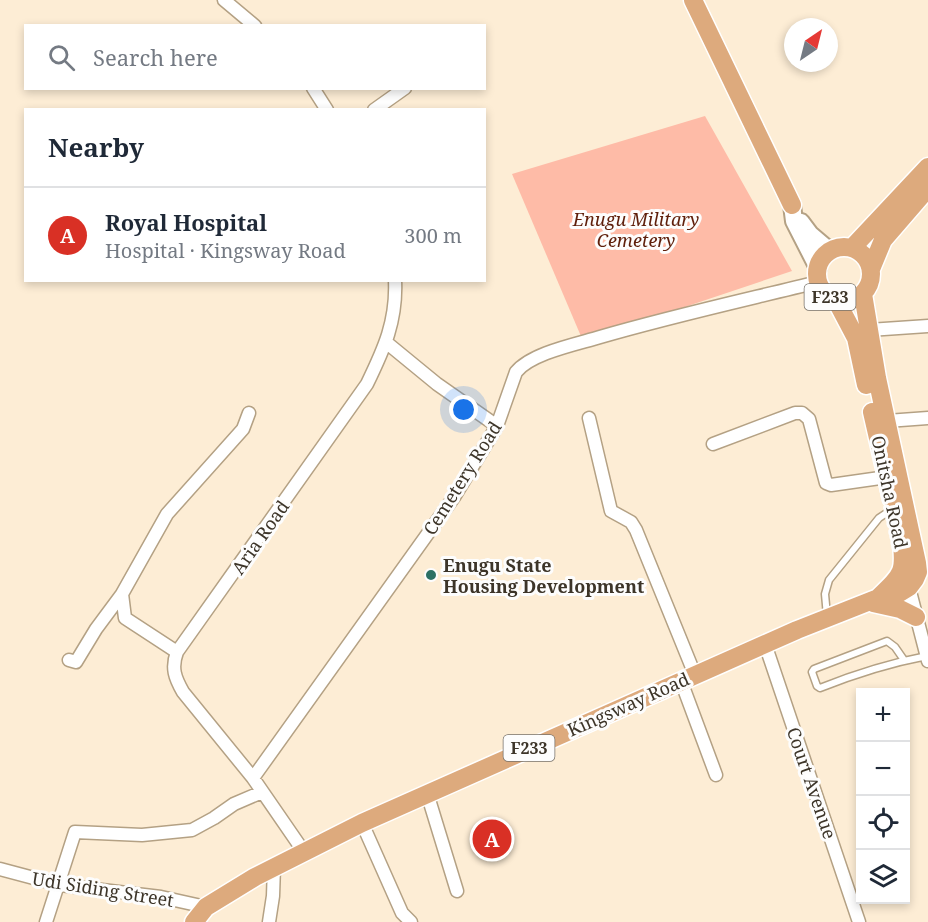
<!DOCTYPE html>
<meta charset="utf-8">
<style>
:root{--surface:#fff;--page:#f6f6f7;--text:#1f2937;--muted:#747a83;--line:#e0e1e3;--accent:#d93025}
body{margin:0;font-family:"Noto Serif",serif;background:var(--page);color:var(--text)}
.controls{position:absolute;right:18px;bottom:18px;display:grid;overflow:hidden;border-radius:0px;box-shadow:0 3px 9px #0003}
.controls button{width:54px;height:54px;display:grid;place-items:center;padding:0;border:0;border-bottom:2px solid var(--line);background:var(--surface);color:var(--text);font:30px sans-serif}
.compass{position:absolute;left:784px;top:18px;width:54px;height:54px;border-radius:50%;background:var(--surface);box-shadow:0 3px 9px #0003;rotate:35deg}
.you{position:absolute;left:464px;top:410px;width:21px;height:21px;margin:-15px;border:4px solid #fff;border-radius:50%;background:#1a73e8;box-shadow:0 0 0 9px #1a73e833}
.badge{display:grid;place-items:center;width:39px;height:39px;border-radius:50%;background:var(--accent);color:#fff;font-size:20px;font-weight:700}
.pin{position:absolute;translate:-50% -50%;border:3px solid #fff;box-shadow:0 2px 6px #0006}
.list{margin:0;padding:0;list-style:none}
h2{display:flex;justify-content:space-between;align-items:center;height:78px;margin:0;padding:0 24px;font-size:26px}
h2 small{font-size:20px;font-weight:400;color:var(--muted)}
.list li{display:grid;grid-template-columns:39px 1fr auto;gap:18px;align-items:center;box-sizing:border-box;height:96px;padding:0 24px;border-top:2px solid var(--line)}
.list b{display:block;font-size:22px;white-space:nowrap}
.list p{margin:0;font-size:20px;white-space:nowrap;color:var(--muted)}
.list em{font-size:20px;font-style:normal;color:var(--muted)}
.icon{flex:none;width:33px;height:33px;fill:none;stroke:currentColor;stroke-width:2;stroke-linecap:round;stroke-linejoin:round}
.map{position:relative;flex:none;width:928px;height:922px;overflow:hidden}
.search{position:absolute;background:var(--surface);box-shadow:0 3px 9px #0003;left:24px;top:24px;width:462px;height:66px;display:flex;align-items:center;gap:15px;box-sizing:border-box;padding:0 21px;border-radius:0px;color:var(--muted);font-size:22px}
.panel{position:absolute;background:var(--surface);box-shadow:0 3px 9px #0003;left:24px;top:108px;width:462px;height:174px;border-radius:0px}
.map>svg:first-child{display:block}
.green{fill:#febba7}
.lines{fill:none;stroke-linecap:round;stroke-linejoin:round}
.lane-casing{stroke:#b4a184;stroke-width:9}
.street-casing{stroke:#b4a184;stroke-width:15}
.secondary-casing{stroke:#b4a184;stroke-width:20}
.primary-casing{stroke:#fff;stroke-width:21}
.lane{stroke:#fff;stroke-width:6}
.street{stroke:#fff;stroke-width:12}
.secondary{stroke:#fff;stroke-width:16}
.primary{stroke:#ddaa7d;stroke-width:18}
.poi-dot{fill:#2c7064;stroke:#fdfdfd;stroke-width:2}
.labels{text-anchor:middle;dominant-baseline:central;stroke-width:6;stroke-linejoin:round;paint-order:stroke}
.shield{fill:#fdfdfd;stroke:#777169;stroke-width:1.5}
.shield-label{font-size:16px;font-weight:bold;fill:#3d3529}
.park-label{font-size:18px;font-style:italic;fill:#5f1f0b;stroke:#fdfdfd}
.street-label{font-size:18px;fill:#3d3529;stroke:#fdfdfd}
.poi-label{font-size:18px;font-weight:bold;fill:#3d3529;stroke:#fdfdfd;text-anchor:start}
</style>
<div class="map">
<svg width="928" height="922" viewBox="0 0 928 922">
<rect width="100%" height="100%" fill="#fdedd5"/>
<path class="green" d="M705,116L792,271L583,341L512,174Z"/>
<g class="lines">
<g class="lane-casing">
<path id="lane" d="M827,616L825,594L829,580L879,518L894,508
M904,660L895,647L887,641L814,669L812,672L817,686L820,688C855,674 890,663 927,656"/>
</g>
<g class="street-casing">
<path id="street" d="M224,0L255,26
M313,88L327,110
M374,110L405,88
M869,330L928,326
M387,343L437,384L497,426
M589,418L611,511L631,522L636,530L695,675
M887,421L928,418
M713,444L795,413H802L809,419L826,483L831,485L887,477
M907,580L928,661
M765,644L859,922
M177,652L125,618L122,594L167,514L243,429L249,413
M69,660L76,662L96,629L122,594
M681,681L716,775
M253,778L454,497L497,426L516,372C531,353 577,344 600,337C672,316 745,300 818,282
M427,793L457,891
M362,823L402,913L411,922
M304,852L253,778L183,692C175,678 171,668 177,652L367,384C384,349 397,321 395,280
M0,869L60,885L161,897L206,907
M46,922L75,832L142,835L192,830L214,818L234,804L262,792
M269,922L273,896L274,866"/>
</g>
<g class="secondary-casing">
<path id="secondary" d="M792,205L794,221L818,268
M801,222L810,234L830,251"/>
</g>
<g class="primary-casing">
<path id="primary" d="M693,0L792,205
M817 274a27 27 0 1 1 54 0a27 27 0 1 1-54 0Z
M852,248L928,167
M871,269L883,240L928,188
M836,300L856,338L866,385
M872,412L892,499
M879,597C903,574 906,571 901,538
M873,603L900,609L916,617
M194,922L206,907L255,877L362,823L797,630L878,598L896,595L909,587L915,579L918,572L917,563L877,378L863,294"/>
</g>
<use href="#lane" class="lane"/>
<use href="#street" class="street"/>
<use href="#secondary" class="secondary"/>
<use href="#primary" class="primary"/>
</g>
<circle class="poi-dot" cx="431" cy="575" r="6"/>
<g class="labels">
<g class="shield">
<rect x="804.5" y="284" width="51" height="26" rx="4.5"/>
<rect x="503.5" y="735" width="51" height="26" rx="4.5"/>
</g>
<g class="shield-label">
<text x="830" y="297">F233</text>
<text x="529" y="748">F233</text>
</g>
<g class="park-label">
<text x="636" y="219">Enugu Military<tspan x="636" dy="21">Cemetery</tspan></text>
</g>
<g class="street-label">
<text transform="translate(462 478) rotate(-58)">Cemetery Road</text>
<text transform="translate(890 492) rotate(78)">Onitsha Road</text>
<text transform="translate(260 537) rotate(-55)">Aria Road</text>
<text transform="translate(628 704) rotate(-24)">Kingsway Road</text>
<text transform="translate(812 783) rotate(71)">Court Avenue</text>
<text transform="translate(103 889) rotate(9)">Udi Siding Street</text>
</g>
<g class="poi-label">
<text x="443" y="565">Enugu State<tspan x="443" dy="21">Housing Development</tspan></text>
</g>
</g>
</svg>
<div class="controls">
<button>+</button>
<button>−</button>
<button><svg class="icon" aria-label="locate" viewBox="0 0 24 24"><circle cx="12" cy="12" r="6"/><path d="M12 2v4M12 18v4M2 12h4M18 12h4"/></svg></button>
<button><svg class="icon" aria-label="layers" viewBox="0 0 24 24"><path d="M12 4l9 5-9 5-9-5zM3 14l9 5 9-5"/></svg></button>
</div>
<svg class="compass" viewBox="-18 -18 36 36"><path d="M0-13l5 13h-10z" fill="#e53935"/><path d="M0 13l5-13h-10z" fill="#747a83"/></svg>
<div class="you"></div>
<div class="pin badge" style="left:492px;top:839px">A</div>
<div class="search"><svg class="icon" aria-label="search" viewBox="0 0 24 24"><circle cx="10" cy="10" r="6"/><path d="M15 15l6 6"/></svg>Search here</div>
<section class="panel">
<h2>Nearby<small></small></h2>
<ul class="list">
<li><span class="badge">A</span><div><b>Royal Hospital</b><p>Hospital · Kingsway Road</p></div><em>300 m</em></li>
</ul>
</section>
</div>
